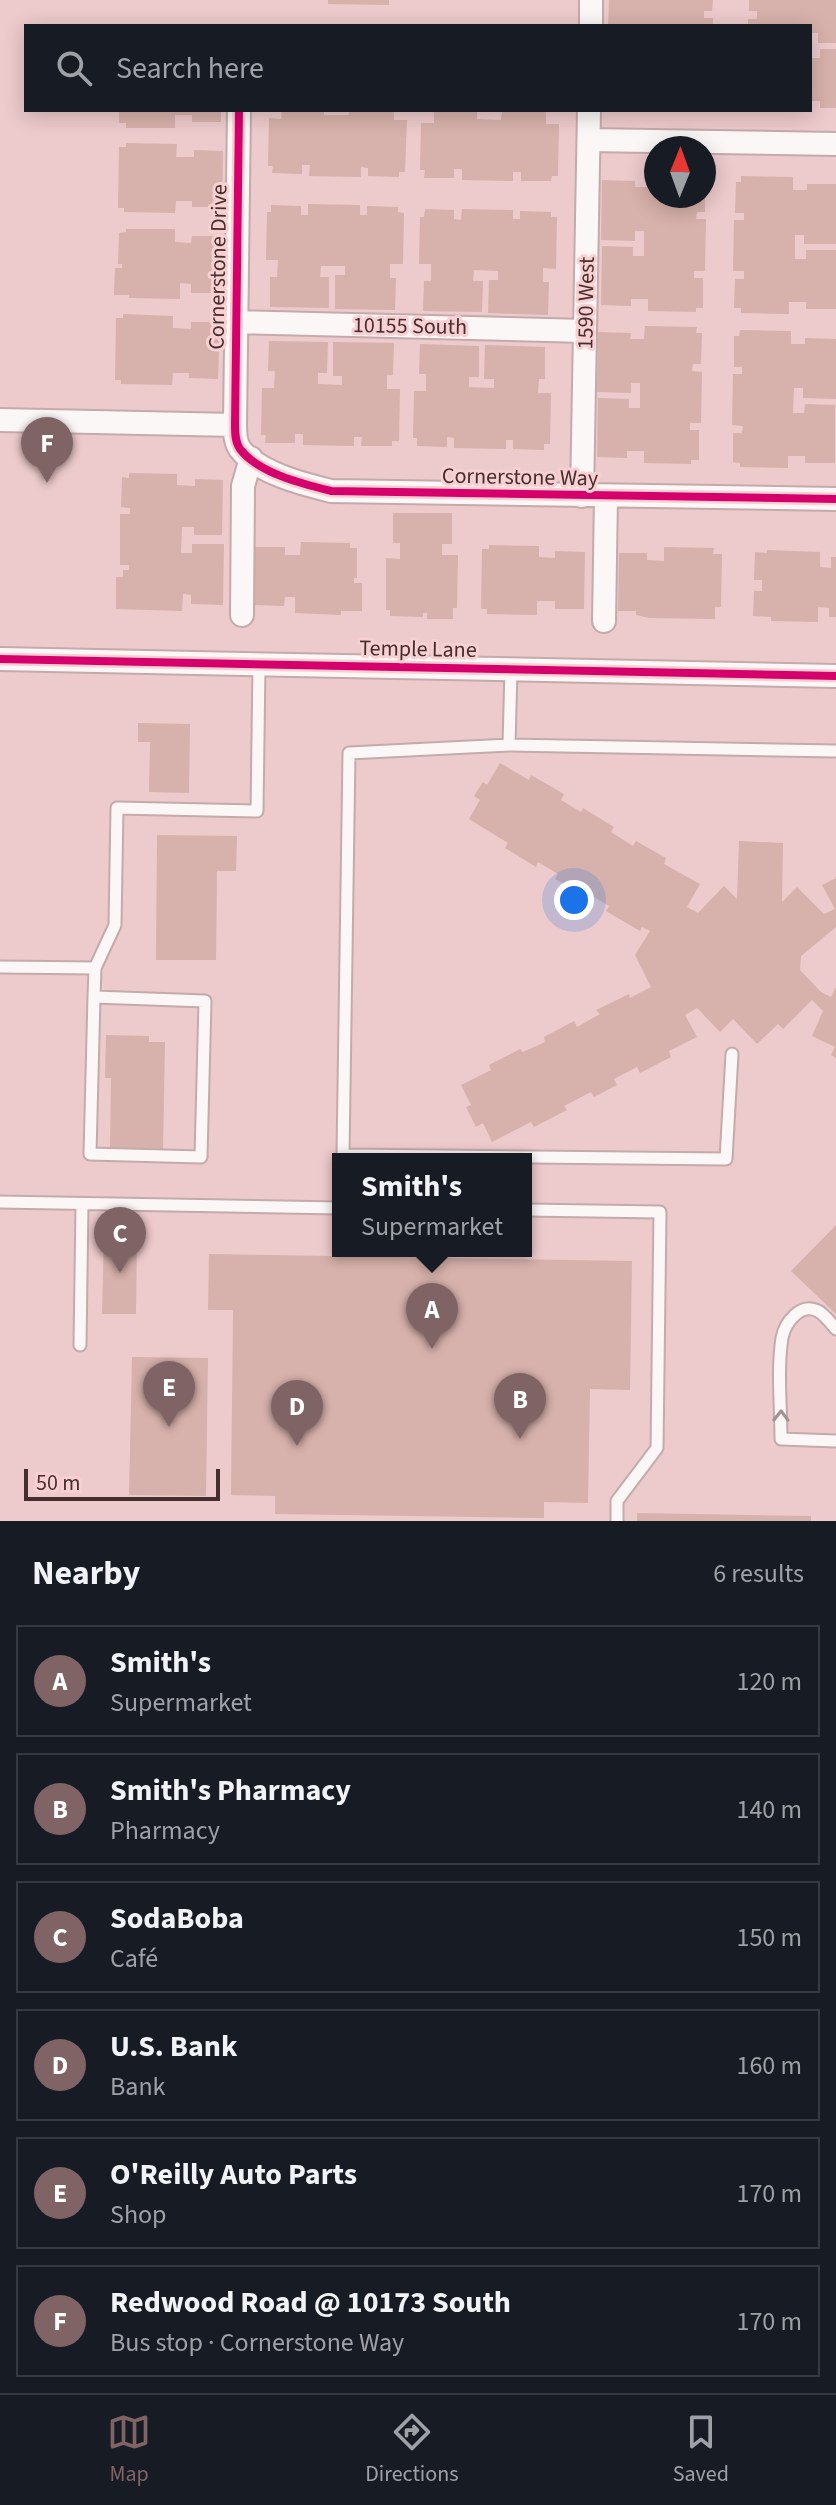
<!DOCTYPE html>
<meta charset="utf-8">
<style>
:root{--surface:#171b24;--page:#242831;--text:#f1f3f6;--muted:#9ea1a6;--line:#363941;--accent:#806465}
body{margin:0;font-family:"Source Sans 3",sans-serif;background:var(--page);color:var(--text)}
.compass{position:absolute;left:644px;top:136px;width:72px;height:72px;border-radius:50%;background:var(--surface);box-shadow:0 4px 20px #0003;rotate:1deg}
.scale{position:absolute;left:24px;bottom:20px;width:196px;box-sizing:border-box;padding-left:8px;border:4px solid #462d2e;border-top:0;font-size:22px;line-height:28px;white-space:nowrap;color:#462d2e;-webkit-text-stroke:6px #f8d0d1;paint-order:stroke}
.you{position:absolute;left:574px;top:900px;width:28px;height:28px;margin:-20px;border:6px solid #fff;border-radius:50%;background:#1a73e8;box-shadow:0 0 0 12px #1a73e833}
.badge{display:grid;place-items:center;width:52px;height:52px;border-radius:50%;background:var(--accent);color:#fff;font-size:26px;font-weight:700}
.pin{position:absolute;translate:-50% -66px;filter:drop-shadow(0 2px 4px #0008)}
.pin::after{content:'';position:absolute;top:42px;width:28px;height:24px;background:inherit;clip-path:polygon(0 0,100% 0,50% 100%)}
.popup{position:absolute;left:332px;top:1153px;width:200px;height:104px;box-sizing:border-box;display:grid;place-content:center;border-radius:0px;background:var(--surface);filter:drop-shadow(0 2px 6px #0005);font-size:26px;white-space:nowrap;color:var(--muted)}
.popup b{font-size:30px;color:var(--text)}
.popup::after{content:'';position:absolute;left:50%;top:100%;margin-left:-16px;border:16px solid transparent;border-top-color:var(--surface)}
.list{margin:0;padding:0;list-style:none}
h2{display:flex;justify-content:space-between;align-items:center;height:104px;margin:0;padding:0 32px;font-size:34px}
h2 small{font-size:26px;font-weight:400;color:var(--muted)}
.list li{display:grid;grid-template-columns:52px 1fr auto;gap:24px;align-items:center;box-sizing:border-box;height:112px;margin:0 16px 16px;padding:0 16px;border:2px solid var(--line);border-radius:0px}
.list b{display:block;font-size:30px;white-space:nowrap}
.list p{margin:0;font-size:26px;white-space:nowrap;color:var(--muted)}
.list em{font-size:26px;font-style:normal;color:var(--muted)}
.icon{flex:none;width:44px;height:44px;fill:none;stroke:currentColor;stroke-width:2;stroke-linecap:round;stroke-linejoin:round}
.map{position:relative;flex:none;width:836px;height:1521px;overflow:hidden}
.search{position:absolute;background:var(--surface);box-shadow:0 4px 20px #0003;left:24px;right:24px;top:24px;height:88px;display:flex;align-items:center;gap:20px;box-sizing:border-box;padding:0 28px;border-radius:0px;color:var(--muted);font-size:30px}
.sheet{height:872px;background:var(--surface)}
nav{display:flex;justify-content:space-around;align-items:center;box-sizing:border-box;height:112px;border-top:2px solid var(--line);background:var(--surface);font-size:22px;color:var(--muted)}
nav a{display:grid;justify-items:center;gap:4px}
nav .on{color:var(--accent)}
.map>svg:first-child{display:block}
.building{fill:#d7b1ab}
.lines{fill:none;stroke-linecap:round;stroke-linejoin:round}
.service-casing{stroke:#c5aaab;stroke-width:15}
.minor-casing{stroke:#c5aaab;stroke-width:26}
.service{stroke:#fcf7f7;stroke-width:11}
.minor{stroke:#fcf7f7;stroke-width:22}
.cycleway-casing{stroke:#f8d0d1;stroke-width:13}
.cycleway{stroke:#d6006c;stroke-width:8}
.oneway{stroke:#a19292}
.labels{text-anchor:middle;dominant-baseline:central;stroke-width:6;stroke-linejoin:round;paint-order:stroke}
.street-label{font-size:22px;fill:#462d2e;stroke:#f8d0d1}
</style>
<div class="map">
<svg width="836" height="1521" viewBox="0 0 836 1521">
<rect width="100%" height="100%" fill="#edcacb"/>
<path class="building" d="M328,0H389V5L328,4Z
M609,0H713L712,11H704V18H713V26H608Z
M749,0H836V43H818V33H810V26H748V19H757V11H749Z
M820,49H836V108H820V101H810V58H820Z
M119,110H221V122H192V115H175V128H126V123H119Z
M282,110H324V115H349V110H394V120H407L405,172H399V177L368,176V168L361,167V177L309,176L310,165H302V174L272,173L273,166H268L269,118L281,119Z
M434,110H477V119L501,120L502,110H546V124H559L558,176H552L551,181H521V172H513V181L462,180V169H454V178H424L425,170H420L421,123H434Z
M126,143L177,144L176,157H194V150L223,151L222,207H192V201H176L175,213L124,212V208H118L119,147H126Z
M649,174H656V196H705V212H697L696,219H706L705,271H694V278H703V308H696V312L648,311V299H631V306L601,305L602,246L633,247V256H644V231H635V241L601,240L602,180L635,181V187H649Z
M741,176L793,177V190H807V184H836V244H804V235H795V259H806V250H836V309H806V302H789V314L741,313V308H734L735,279H744V271H733L734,220H744V213H735L736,182H741Z
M308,204L360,205V215H367V206L398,207V212L404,213L403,264H390V278H396L395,310L335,309V275H345V266H321L320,277H329V308L270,307V277H277L278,260H266L267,212H271V205L301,206V215H308Z
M425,209L454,210V219L461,220L462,209L513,210V219H520V211L551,212V217H557L556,269L543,268V282H549L548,315L488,313L489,280H498V271L474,270L473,281H483L482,312L423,311L424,281H431V264H419L420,217H424Z
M126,229H175V242L191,243L192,236H221L220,293H191V284L180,283V299L129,298V295H114L115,268H122V264H118L119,233L126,232Z
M123,314L173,316V328L191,329V322H220L218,379L189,378V373H173L172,385L121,384V380H115L116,318H123Z
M645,326L697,327L696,333H702L701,364H693L692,371L702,372L701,423H690V430H699V460H691V464L644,463V451H627V458L597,457L598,398L629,399V408H640V383H631V393L597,392L598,332L631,333L630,339H644Z
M740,330L791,331V344H805V338L836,339V399L803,398V388H794L793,413H804L805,404L835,405V463H805V456H788V468L740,467V463L733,462V433H742L743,426L732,425L733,374H742V367H734V336H739Z
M269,341L328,342L327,373H318V384L342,385V376H333V342L394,343L393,375H387V389H400L399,441H392V446H361L362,437H354V446L303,445V434H295V443H265L266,435H261L262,388H274L275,371H268Z
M420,344L479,346V377H469V387L494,388V379H484L485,345L545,347V379H539L538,393H551L550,444H544V450L513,449V440H506V449L454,448V438L447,437V447L417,446V438H413L414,391H426V374H419Z
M129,473L177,474V485L195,486V479L223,480L222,535H194V527H182L181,553H192V544H224L223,605L191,604V595L183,594L182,611L116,609V577H123V570H129V565H120V514H130V508L121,507L122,477L129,478Z
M393,513H452V544H442V555H458L457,608H453V619H427V613H423V617L390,616V610H386V558L400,559V543H393Z
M301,542L350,543V548H357V578H354V583H362V611H341V615L295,613V597H285L284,606L254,605L255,547H285V555H300Z
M489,545L539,546V557L555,558V551L585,552L584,609H555V601H537V615L487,614V609H481L482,549H489Z
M664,547L714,548L713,554H722L721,607H715V619L649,618L636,615V611H618L619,553H647V560L664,561Z
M767,550L820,552V567L831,568V557H836V617H829V608L818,607V622L771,621V617L753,616L754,591H762V580H754L755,552L767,553Z
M138,723L190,724L189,793L149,792L150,742H138Z
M500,763L529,780L531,775L564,794L561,800L581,812L583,808L614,827L611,832L633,846L636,841L666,858L664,864L700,884L687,907L698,913L724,886L737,899L739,841L783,843L782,902L797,887L824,914L835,909L822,885L836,878V927L801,956L800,970L821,992L831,997L836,987V1058L831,1055L835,1047L812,1036L823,1011L812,1000L783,1029L778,1024L757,1044L733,1019L720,1032L697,1008L685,1015L697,1037L669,1051L671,1057L640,1073L637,1067L614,1079L617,1085L594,1097L591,1092L564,1106L567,1110L534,1127L531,1122L492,1142L483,1123L476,1127L466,1107L471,1105L461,1085L491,1070L489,1065L520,1049L523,1052L545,1042L544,1037L574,1021L577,1027L600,1014L596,1010L629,994L630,998L651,987L635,955L650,931L642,927L640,931L606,911L609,906L589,894L587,898L555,879L558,874L538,862L536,867L505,848L508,843L469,819L480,800L474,796L483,782L487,785Z
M157,835L237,836L236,871H217L216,960H156Z
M106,1035L149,1036V1042H165L163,1149L110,1148L111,1078H105Z
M836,1225V1314L791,1271Z
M104,1232H137L136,1314H102Z
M209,1254L632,1261L630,1390L590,1389L588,1503L544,1502V1518L275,1514V1496L231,1495L233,1310H208Z
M132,1357L208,1358L206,1496L129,1495Z
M637,1513L811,1516V1521H637Z"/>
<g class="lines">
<g class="service-casing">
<path id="service" d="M509,745L511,669
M0,967L95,968L115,925L117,808L257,811L259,664
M94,997L90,1154L201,1157L205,1001L94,997L95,968
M732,1054L726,1159L343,1155L349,753L509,745L836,751
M0,1202L338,1208
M526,1210L660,1212L657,1448L617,1501V1521
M836,1329C831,1323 824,1314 818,1311C800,1302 785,1323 782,1338C777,1370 781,1406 781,1439L836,1441
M80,1345L82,1204"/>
</g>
<g class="minor-casing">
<path id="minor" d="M591,26V0
M239,110L235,425C235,433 235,442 240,449C258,473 303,484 331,491L836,499
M589,140L836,144
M235,322L585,331
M0,420L235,425
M582,496L589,110
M242,615L243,486L251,458
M604,621L606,496
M0,659L836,676"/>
</g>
<use href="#service" class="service"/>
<use href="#minor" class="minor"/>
<g class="cycleway-casing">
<path id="cycleway" d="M239,110L235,425C235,433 235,442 240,449C258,473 303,484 331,491L836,499
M0,659L836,676"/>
</g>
<use href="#cycleway" class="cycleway"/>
</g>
<defs><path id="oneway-chevron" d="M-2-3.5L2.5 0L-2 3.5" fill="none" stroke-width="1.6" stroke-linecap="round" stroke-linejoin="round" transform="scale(2)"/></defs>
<use class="oneway" href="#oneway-chevron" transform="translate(781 1416) rotate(-89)"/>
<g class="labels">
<g class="street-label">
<text transform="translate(218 267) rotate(-89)">Cornerstone Drive</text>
<text transform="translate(586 303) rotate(-89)">1590 West</text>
<text transform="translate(410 326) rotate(1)">10155 South</text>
<text transform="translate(520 477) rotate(1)">Cornerstone Way</text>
<text transform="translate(418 649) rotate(1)">Temple Lane</text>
</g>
</g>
</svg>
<svg class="compass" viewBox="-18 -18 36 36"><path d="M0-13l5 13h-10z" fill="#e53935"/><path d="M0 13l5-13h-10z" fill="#9ea1a6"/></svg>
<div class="scale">50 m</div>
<div class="you"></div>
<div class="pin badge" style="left:432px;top:1349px">A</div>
<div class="popup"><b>Smith's</b>Supermarket</div>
<div class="pin badge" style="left:520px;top:1439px">B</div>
<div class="pin badge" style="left:120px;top:1273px">C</div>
<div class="pin badge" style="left:297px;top:1446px">D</div>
<div class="pin badge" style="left:169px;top:1427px">E</div>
<div class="pin badge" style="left:47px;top:483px">F</div>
<div class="search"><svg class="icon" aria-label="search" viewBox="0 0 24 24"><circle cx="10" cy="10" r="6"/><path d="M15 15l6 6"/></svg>Search here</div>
</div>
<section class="sheet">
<h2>Nearby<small>6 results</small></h2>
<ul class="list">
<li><span class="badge">A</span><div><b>Smith's</b><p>Supermarket</p></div><em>120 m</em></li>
<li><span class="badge">B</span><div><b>Smith's Pharmacy</b><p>Pharmacy</p></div><em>140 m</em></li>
<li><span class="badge">C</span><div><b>SodaBoba</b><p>Café</p></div><em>150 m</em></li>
<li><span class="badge">D</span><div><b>U.S. Bank</b><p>Bank</p></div><em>160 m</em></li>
<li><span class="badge">E</span><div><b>O'Reilly Auto Parts</b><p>Shop</p></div><em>170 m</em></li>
<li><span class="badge">F</span><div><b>Redwood Road @ 10173 South</b><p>Bus stop · Cornerstone Way</p></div><em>170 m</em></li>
</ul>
</section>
<nav>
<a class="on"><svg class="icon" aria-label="map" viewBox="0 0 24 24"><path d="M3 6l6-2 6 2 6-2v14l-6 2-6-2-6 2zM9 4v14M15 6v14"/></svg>Map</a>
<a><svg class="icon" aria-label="directions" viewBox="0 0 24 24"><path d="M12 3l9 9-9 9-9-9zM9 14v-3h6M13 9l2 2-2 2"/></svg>Directions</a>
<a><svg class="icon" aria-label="saved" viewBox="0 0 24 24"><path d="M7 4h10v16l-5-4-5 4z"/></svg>Saved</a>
</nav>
